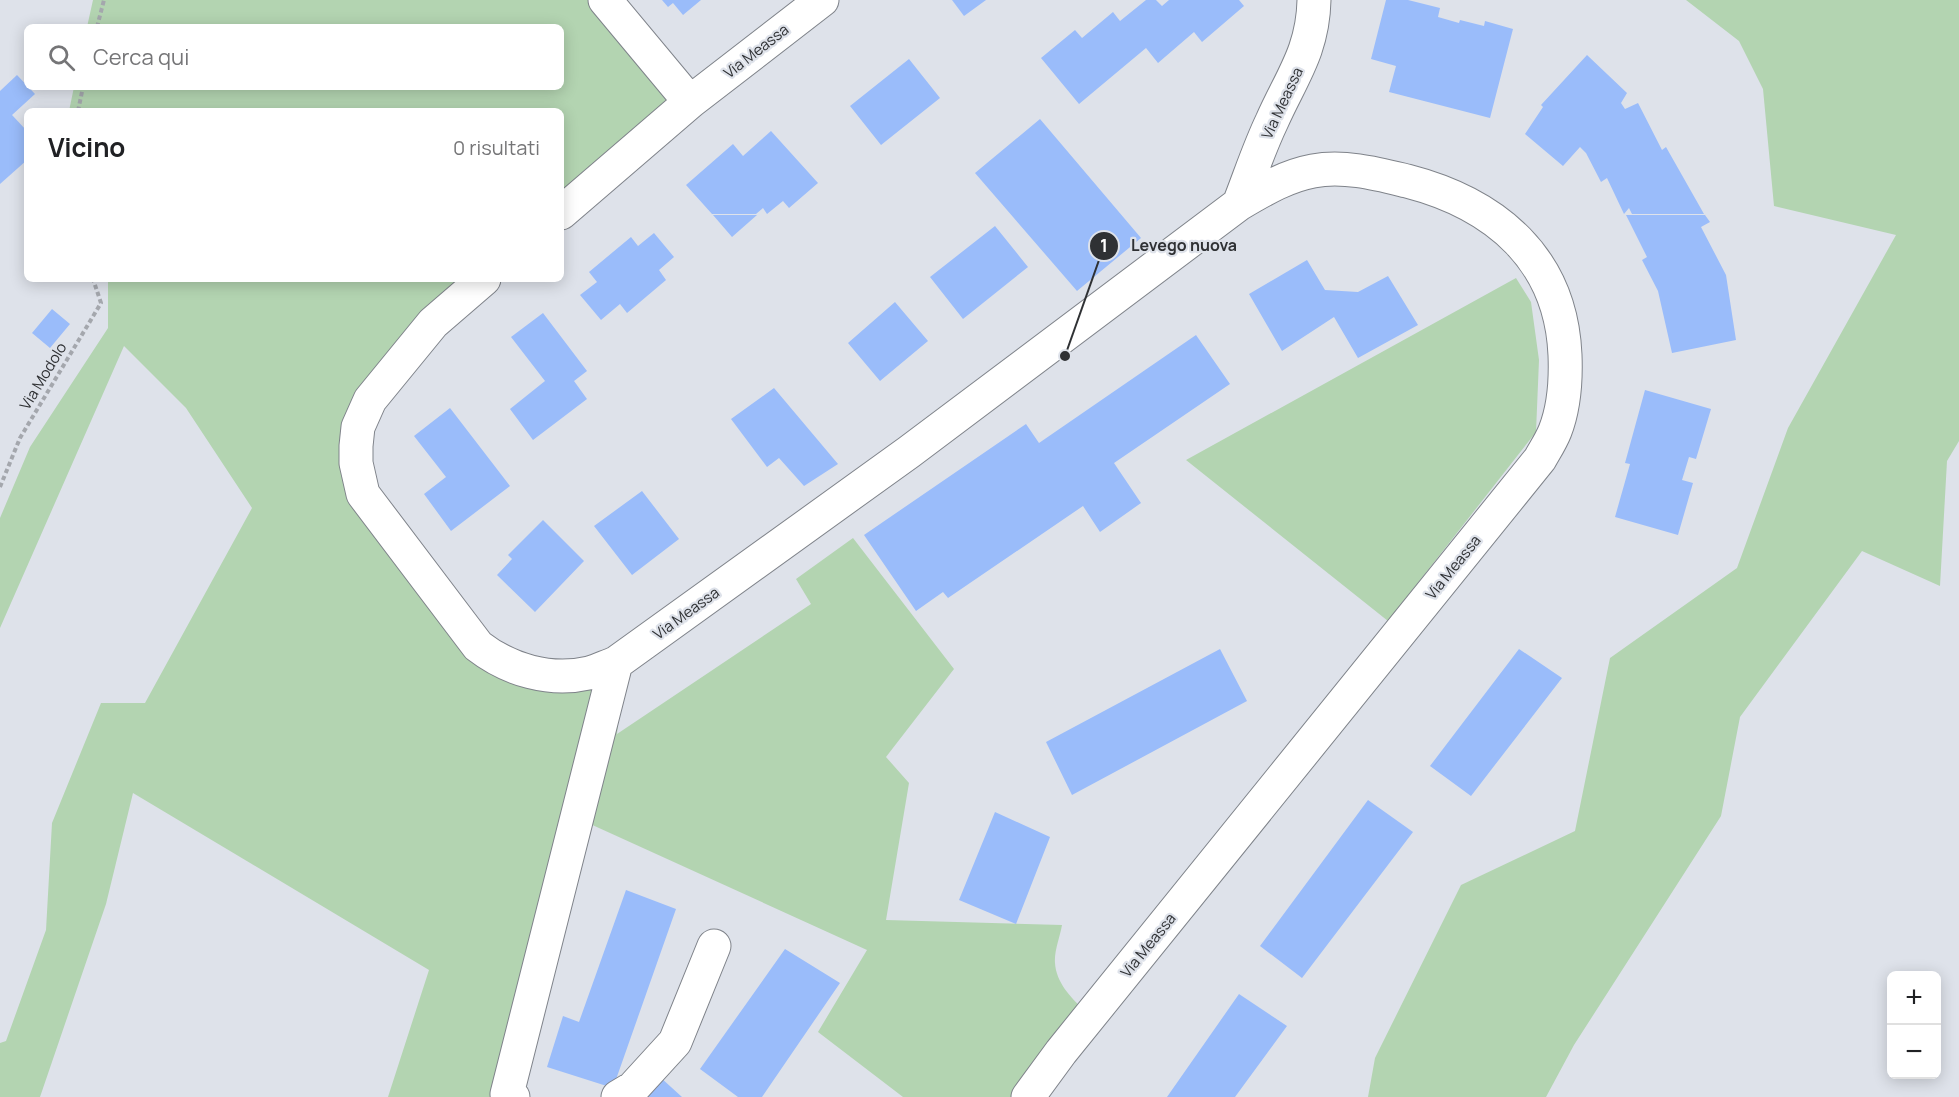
<!DOCTYPE html>
<html lang="it">
<meta charset="utf-8">
<style>
:root{--surface:#fff;--page:#f2f2f2;--text:#202124;--muted:#757577;--line:#e0e0e0}
body{margin:0;font-family:Manrope,sans-serif;background:var(--page);color:var(--text)}
.controls{position:absolute;right:18px;bottom:18px;display:grid;overflow:hidden;border-radius:9px;box-shadow:0 3px 15px #0003}
.controls button{width:54px;height:54px;display:grid;place-items:center;padding:0;border:0;border-bottom:2px solid var(--line);background:var(--surface);color:var(--text);font:30px sans-serif}
.list{margin:0;padding:0;list-style:none}
h2{display:flex;justify-content:space-between;align-items:center;height:78px;margin:0;padding:0 24px;font-size:26px}
h2 small{font-size:20px;font-weight:400;color:var(--muted)}
.icon{flex:none;width:33px;height:33px;fill:none;stroke:currentColor;stroke-width:2;stroke-linecap:round;stroke-linejoin:round}
.map{position:relative;flex:none;width:1959px;height:1097px;overflow:hidden}
.search{position:absolute;background:var(--surface);box-shadow:0 3px 15px #0003;left:24px;top:24px;width:540px;height:66px;display:flex;align-items:center;gap:15px;box-sizing:border-box;padding:0 21px;border-radius:9px;color:var(--muted);font-size:22px}
.panel{position:absolute;background:var(--surface);box-shadow:0 3px 15px #0003;left:24px;top:108px;width:540px;height:174px;border-radius:9px}
.map>svg:first-child{display:block}
.green{fill:#b3d4b1}
.building{fill:#9abcfa}
.lines{fill:none;stroke-linecap:round;stroke-linejoin:round}
.minor-casing{stroke:#7f838a;stroke-width:35}
.path{stroke:#a4a7ad;stroke-width:4;stroke-dasharray:4.5 3;stroke-linecap:butt}
.minor{stroke:#fff;stroke-width:33}
.labels{text-anchor:middle;dominant-baseline:central;stroke-width:4.5;stroke-linejoin:round;paint-order:stroke}
.street-label{font-size:15px;fill:#2f3134;stroke:#dee2ea}
.leader{fill:none;stroke:#2f3134;stroke-width:2}
.callout-dot{fill:#2f3134;stroke:#dee2ea;stroke-width:2}
.mark-label{font-size:18px;text-anchor:middle;font-weight:bold;fill:#fff}
.callout-label{font-size:16px;text-anchor:middle;font-weight:bold;fill:#2f3134;stroke:#dee2ea;stroke-width:4.5;stroke-linejoin:round;paint-order:stroke}
</style>
<div class="map">
<svg width="1959" height="1097" viewBox="0 0 1959 1097">
<rect width="100%" height="100%" fill="#dee2ea"/>
<path class="green" d="M93,0H605L690,102L561,213V111H69L74,87H561V27H87Z
M1686,0H1959V441L1947,461L1940,586L1862,551L1740,717L1721,816L1574,1045L1546,1097H1368L1375,1058L1461,885L1575,831L1610,658L1737,568L1788,428L1896,235L1774,206L1763,89L1739,41Z
M1516,278L1531,302L1539,360L1536,432L1388,621L1186,460Z
M108,279H484L433,323L360,443L373,490L486,637L542,664L626,652L617,734L811,604L796,579L853,538L954,669L886,757L909,783L886,920L1062,925C1060,937 1054,951 1055,963C1056,982 1071,998 1084,1010L1016,1097H903L818,1032L867,950L588,823L506,1097H388L429,970L133,793L106,904L40,1097H0V1043L6,1041L46,930L52,823L101,703H145L252,508L186,408L124,346L0,628V518L30,447L108,328Z"/>
<path class="building" d="M662,0H701L683,15L673,3L668,7Z
M952,0H986L964,16Z
M1146,0H1156L1162,6L1169,0H1239L1244,6L1202,42L1194,32L1158,63L1146,48L1079,104L1041,58L1075,30L1082,38L1113,12L1120,21Z
M1386,0H1408L1440,8L1438,17L1459,23L1460,20L1484,26L1485,21L1513,29L1490,118L1389,92L1396,66L1371,59Z
M1587,55L1627,93L1621,103L1625,109L1638,103L1662,150L1666,147L1704,214H1632L1629,208L1624,214L1607,178L1601,182L1586,153L1580,147L1563,166L1525,134L1543,107L1541,105Z
M909,59L940,98L881,145L850,106Z
M17,75L35,94L12,115L27,131L25,135L27,137V160L0,184V91Z
M1040,119L1141,238L1077,291L975,173Z
M771,131L818,183L789,208L783,201L767,214L763,208L756,214H712L686,185L733,144L743,156Z
M713,215H757L732,237Z
M1626,215H1705L1710,222L1701,227L1726,275L1736,340L1672,353L1658,291L1642,260L1647,257Z
M995,226L1028,267L963,319L930,277Z
M654,233L674,257L659,270L666,280L627,313L620,304L601,320L580,295L597,282L589,272L631,237L638,246Z
M1307,260L1325,290L1358,292L1388,276L1418,325L1358,358L1334,317L1282,351L1249,294Z
M895,302L928,341L880,381L848,343Z
M52,309L70,324L50,348L32,333Z
M543,313L587,371L574,381L587,399L533,440L510,409L545,381L511,337Z
M1196,335L1230,384L1114,463L1141,503L1100,532L1083,506L948,598L943,592L916,611L864,535L1026,424L1039,443Z
M774,388L838,464L804,486L779,458L767,467L731,419Z
M1645,390L1711,409L1696,459L1689,457L1682,480L1693,483L1678,535L1615,517L1630,464L1625,463Z
M450,408L510,486L451,531L424,494L446,477L414,436Z
M642,491L679,539L632,575L594,526Z
M543,520L584,561L535,612L497,575L512,559L508,555Z
M1220,649L1247,701L1072,795L1046,742Z
M1519,649L1562,678L1471,796L1430,766Z
M1368,800L1413,832L1302,978L1260,946Z
M995,812L1050,837L1016,924L959,900Z
M626,890L676,909L613,1088L547,1067L563,1016L579,1022Z
M785,949L840,983L762,1097H738L700,1069Z
M1239,994L1287,1026L1235,1097H1167Z
M660,1077L682,1097H641Z"/>
<g class="lines">
<g class="minor-casing">
<path id="minor" d="M605,0L690,102
M1239,204C1250,176 1259,148 1272,121C1291,78 1313,51 1314,0
M561,213L690,102L822,0
M484,279L433,323L370,400L358,427L356,446V463L363,494L478,646C509,670 550,682 589,673C598,671 607,666 616,663L909,452L1239,204C1263,190 1286,176 1313,171C1344,165 1378,174 1407,181C1496,204 1561,259 1565,355C1566,380 1564,408 1555,431C1551,441 1545,450 1540,459L1061,1052L1028,1097
M513,1097L507,1094L616,663
M618,1097L633,1088L675,1042L714,946"/>
</g>
<path class="path" d="M97,27L104,0
M78,111L83,87
M0,487L20,438L101,303L93,279"/>
<use href="#minor" class="minor"/>
</g>
<g class="labels">
<g class="street-label">
<text transform="translate(756 51) rotate(-38)">Via Meassa</text>
<text transform="translate(1282 103) rotate(-65)">Via Meassa</text>
<text transform="translate(43 376) rotate(-59)">Via Modolo</text>
<text transform="translate(1453 567) rotate(-51)">Via Meassa</text>
<text transform="translate(686 613) rotate(-36)">Via Meassa</text>
<text transform="translate(1148 945) rotate(-51)">Via Meassa</text>
</g>
</g>
<path class="leader" d="M1065 356L1104 246"/>
<g class="callout-dot">
<circle cx="1065" cy="356" r="6"/>
<circle cx="1104" cy="246" r="15"/>
</g>
<g class="mark-label">
<text x="1104" y="252">1</text>
</g>
<g class="callout-label">
<text x="1184" y="251">Levego nuova</text>
</g>
</svg>
<div class="controls">
<button>+</button>
<button>−</button>
</div>
<div class="search"><svg class="icon" aria-label="search" viewBox="0 0 24 24"><circle cx="10" cy="10" r="6"/><path d="M15 15l6 6"/></svg>Cerca qui</div>
<section class="panel">
<h2>Vicino<small>0 risultati</small></h2>
<ul class="list">
</ul>
</section>
</div>
